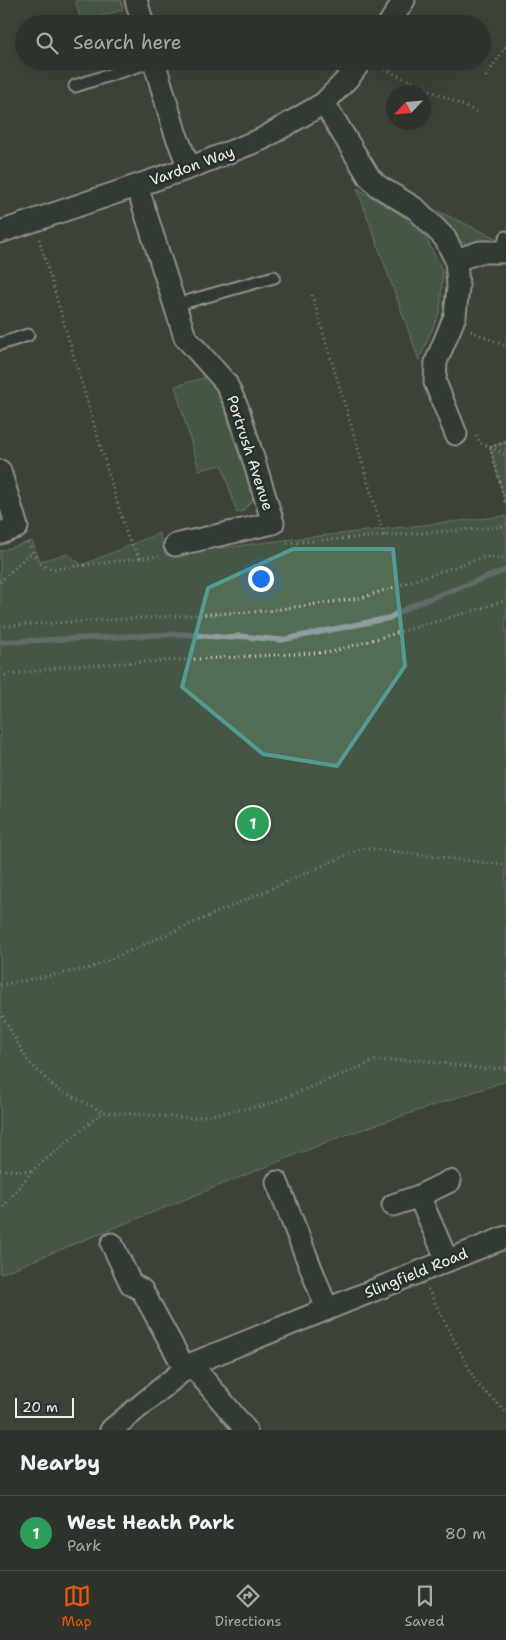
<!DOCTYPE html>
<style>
:root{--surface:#2d322b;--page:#393e37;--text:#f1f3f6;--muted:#a7aaa9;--line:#484d47;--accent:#ea580c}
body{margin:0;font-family:"Shantell Sans",sans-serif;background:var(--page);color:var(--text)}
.compass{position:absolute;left:386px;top:85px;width:45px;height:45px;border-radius:50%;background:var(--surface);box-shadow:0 5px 20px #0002;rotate:244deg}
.scale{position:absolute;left:15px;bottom:12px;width:59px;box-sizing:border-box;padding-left:5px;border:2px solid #f4f1e8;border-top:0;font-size:14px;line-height:18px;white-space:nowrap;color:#f4f1e8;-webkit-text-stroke:4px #26332d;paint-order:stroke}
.you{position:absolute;left:260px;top:578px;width:18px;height:18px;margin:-12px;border:4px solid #fff;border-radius:50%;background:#1a73e8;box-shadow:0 0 0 8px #1a73e833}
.badge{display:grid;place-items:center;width:32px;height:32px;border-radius:50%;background:var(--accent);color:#fff;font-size:16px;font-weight:700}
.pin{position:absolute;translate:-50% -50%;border:2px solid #fff;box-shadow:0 1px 5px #0006}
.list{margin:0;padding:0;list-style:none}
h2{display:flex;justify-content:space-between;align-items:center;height:65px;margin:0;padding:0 20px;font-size:21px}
h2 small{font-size:16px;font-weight:400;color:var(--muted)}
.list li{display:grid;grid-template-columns:32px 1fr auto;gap:15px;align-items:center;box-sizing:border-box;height:75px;padding:0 20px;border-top:1px solid var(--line)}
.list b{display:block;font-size:19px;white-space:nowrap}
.list p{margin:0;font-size:16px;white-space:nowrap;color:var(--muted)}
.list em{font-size:16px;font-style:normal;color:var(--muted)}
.icon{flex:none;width:28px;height:28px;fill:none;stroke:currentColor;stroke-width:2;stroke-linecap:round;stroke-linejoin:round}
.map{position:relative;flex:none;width:506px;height:1430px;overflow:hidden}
.search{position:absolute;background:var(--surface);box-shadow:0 5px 20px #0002;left:15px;right:15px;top:15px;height:55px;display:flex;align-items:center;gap:12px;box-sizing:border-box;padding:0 18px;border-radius:28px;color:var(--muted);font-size:19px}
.sheet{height:140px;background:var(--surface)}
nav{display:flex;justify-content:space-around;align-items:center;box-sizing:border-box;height:70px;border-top:1px solid var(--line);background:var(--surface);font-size:14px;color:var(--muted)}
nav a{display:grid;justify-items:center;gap:2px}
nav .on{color:var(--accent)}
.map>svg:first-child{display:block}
.green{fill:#526d54;stroke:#a3af9e}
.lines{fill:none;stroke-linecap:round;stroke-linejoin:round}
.stream{stroke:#8e9d9f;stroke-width:5.5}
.service-casing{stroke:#f4f1e8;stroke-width:15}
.minor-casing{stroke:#f4f1e8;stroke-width:25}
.path{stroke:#f4f1e8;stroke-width:3;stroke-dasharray:1 4;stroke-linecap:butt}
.service{stroke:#26332d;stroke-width:11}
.minor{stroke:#26332d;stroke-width:21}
.marked{fill:none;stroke:#549b93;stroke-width:4;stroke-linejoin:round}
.labels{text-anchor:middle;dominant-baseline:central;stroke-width:5;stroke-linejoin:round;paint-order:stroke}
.street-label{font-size:15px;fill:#f4f1e8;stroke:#26332d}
</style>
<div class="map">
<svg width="506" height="1430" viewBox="0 0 506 1430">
<rect width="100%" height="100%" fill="#3c4339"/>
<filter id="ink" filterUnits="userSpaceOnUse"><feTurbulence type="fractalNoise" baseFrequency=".02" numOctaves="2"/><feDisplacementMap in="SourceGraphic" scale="10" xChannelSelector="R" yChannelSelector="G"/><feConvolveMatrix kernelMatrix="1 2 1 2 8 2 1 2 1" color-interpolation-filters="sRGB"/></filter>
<g filter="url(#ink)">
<path class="green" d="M75,0H121L123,9L82,23Z
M357,188L404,217L426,238L443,272L440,311L419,360Z
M429,207L498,239C483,253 457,243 444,230C438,224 433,214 429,207Z
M207,377C228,404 227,423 238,452C245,470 253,480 253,500L243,511L237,513L222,465L199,470L175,386Z
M506,442V505L490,447Z
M506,516V1081L337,1138L0,1274V551L32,541L40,561L67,554L82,565L159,533L166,555L292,539Z"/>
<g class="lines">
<path class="stream" d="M0,642L181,634L232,638L238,636L281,640L389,618L415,604L506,570"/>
<g class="service-casing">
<path id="service" d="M75,86L153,61
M500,252L506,237
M175,305L274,277
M0,344L28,335"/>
</g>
<g class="minor-casing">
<path id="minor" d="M136,0L143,24
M389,24L404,0
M154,61L175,132L189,168
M324,103L369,177L378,186L416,209L445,238L456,260
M137,186L185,337L226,383L238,409L273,523L175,545
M0,232L189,168L262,139L324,103L350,76L361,61
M456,434L435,382L436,362L455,316L458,287L456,260L480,252H506
M0,471L17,527L0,533
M277,1182L327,1309
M419,1196L447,1260
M393,1205L419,1196L450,1181
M112,1244L131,1284L142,1290L185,1369
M191,1364L246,1430
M111,1430L191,1364L506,1237"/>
</g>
<path class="path" d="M380,67L477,112
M486,77L506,46
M39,239L128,539L141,559
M312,295L384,536
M471,331L506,346
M476,435L480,443L490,447L506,505
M490,447L506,455
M490,447L506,442
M28,542C35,557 37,566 54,569L159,556
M287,543L501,527L506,524
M0,582L32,551
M0,626L266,611L361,598L484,557L506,559
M0,676L70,666L331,652L476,610L506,600
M0,985L91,968L363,848L506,865
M0,1012L28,1061L54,1087L103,1112
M0,1170L32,1171
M0,1211L32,1171L103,1112L192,1118L267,1105L375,1061L419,1060L483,1069L506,1068
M428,1289L477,1384L506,1412"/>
<use href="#service" class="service"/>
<use href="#minor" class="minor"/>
</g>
</g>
<path d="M0 0H506V1430H0ZM293,549H393L405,666L337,766L263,754L182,687L208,588Z" fill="#3c4339" fill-opacity=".55" fill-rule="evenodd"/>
<path class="marked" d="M293,549H393L405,666L337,766L263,754L182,687L208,588Z"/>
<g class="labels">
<g class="street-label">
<text transform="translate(192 166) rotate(-20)">Vardon Way</text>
<text transform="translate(250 453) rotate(72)">Portrush Avenue</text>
<text transform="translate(416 1273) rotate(-22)">Slingfield Road</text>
</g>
</g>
</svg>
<svg class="compass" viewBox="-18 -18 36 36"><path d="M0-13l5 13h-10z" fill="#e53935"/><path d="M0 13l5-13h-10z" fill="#a7aaa9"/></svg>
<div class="scale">20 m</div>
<div class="you"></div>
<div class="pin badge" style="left:253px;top:823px;background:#2e9e5b">1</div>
<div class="search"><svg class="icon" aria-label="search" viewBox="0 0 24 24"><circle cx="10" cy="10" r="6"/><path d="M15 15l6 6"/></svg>Search here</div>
</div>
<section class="sheet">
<h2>Nearby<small></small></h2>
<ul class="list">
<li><span class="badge" style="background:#2e9e5b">1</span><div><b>West Heath Park</b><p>Park</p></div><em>80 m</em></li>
</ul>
</section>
<nav>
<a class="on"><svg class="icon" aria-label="map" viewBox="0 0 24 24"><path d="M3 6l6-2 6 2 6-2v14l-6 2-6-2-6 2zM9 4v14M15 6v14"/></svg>Map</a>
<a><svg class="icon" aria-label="directions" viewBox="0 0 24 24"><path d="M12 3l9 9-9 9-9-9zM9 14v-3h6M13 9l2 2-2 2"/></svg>Directions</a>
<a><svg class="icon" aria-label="saved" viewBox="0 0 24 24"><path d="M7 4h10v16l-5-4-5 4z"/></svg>Saved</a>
</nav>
